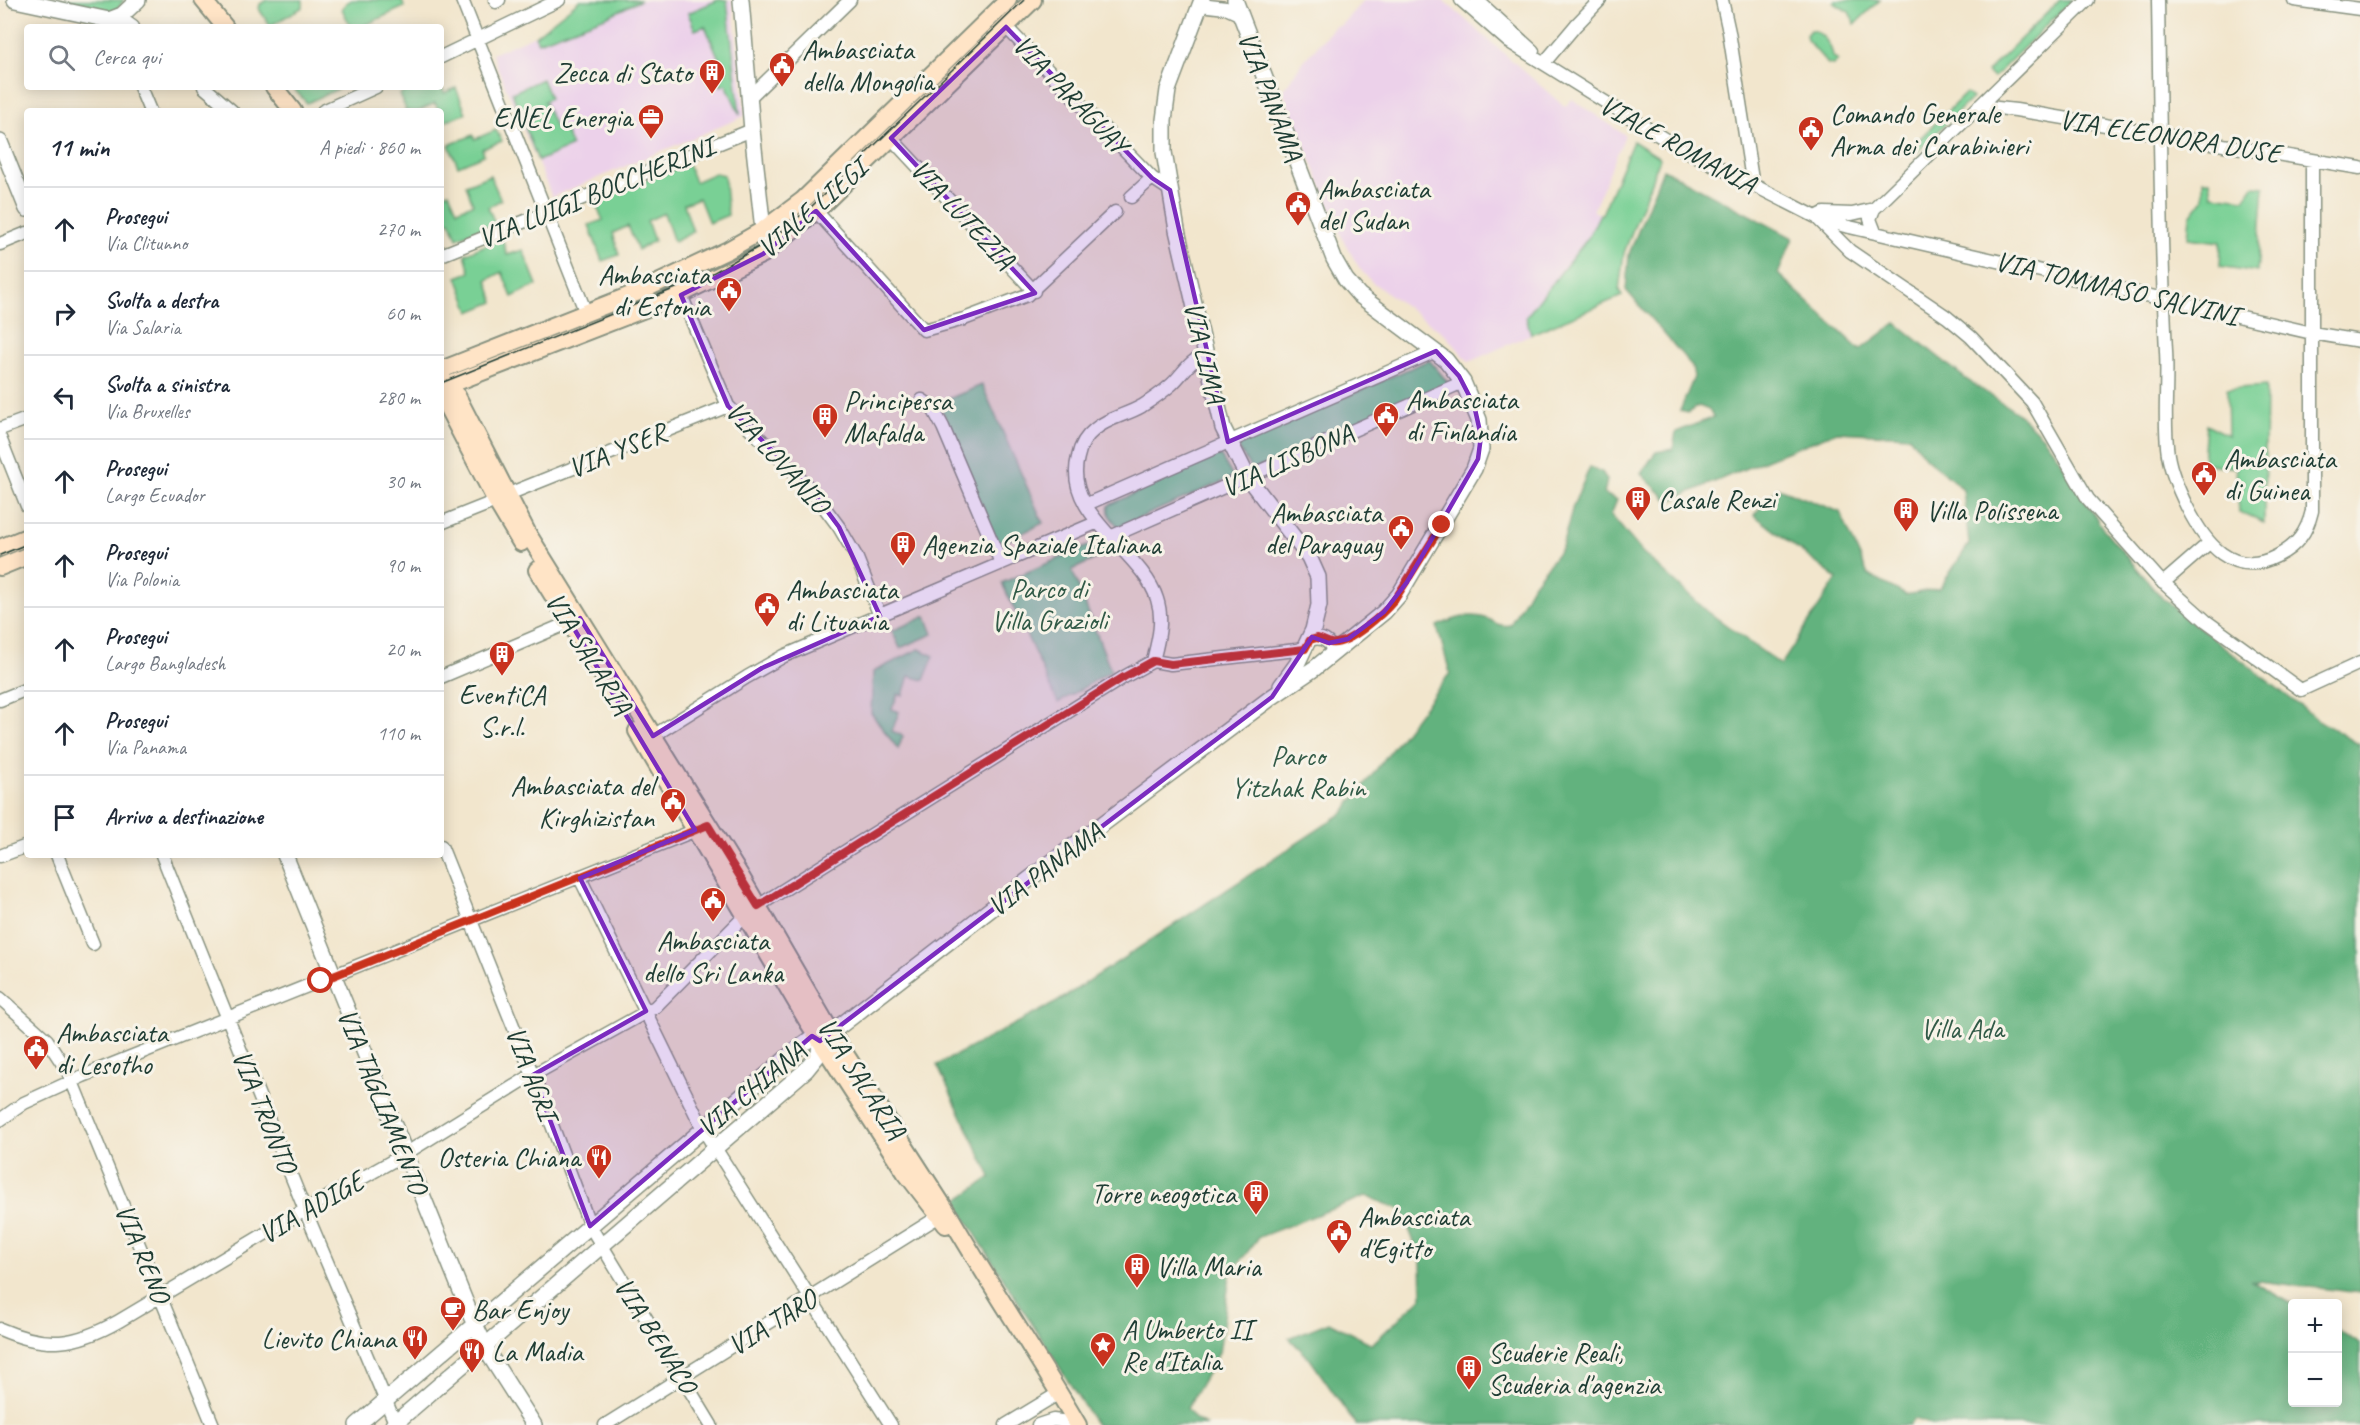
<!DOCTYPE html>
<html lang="it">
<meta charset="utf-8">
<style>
:root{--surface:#fff;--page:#f6f6f7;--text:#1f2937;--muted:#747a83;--line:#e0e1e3}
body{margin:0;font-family:Caveat,sans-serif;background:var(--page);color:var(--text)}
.controls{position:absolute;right:18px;bottom:18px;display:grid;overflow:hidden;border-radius:6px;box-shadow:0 3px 15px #0003}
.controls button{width:54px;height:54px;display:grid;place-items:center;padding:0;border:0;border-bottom:2px solid var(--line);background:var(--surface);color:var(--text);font:30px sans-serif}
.stop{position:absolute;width:18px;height:18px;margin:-14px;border:4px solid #c8321e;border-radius:50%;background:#fff}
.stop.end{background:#c8321e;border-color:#fff;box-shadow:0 2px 6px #0008}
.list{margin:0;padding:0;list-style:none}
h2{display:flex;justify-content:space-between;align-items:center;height:78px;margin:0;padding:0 24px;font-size:26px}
h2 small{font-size:20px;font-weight:400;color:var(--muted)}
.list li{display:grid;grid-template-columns:39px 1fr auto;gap:18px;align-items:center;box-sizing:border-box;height:84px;padding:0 24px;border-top:2px solid var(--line)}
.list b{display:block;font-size:22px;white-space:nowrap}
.list p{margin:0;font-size:20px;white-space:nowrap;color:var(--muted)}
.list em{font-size:20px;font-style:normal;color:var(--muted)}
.icon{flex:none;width:33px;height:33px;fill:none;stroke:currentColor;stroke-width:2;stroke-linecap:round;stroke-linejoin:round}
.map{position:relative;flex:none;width:2360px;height:1425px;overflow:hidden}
.search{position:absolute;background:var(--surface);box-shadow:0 3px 15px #0003;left:24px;top:24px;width:420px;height:66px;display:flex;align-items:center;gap:15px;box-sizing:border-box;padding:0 21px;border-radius:6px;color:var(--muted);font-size:22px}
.panel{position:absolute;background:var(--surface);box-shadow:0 3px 15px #0003;left:24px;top:108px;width:420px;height:750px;border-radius:6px}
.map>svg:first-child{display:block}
.built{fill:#ecd1ea}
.green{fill:#79d095;stroke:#4c8664;stroke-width:1.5}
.forest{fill:#62b27e;stroke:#407859;stroke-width:1.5}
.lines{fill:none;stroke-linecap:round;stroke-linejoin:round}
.minor-casing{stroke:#889280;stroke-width:15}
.tertiary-casing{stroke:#889280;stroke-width:18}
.secondary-casing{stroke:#889280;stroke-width:20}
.minor{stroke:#fff;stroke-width:12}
.tertiary{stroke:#fff;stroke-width:15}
.secondary{stroke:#ffe4c6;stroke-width:16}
.tram{stroke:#1f3d34;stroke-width:1.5}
.route{stroke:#c8321e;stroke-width:8}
.marked{fill:#7b2cbf;fill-opacity:0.2;stroke:#7b2cbf;stroke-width:4.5;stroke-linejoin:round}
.labels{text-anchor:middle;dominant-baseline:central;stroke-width:6;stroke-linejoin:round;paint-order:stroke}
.poi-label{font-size:28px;fill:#1f3d34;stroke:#f7f3e8;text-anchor:start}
.street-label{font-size:28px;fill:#1f3d34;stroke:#f7f3e8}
.park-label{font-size:28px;fill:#315a47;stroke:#f7f3e8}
</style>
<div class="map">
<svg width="2360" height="1425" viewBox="0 0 2360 1425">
<rect width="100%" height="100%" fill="#f7f3e8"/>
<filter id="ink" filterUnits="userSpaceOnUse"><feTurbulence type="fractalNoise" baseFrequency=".0167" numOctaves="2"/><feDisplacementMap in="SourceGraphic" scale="12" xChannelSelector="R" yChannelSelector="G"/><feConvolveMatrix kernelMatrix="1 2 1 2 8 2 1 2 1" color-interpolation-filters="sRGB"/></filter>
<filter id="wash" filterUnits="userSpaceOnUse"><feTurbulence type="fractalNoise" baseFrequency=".008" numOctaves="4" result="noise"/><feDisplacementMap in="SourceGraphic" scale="24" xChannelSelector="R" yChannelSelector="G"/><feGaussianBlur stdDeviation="1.35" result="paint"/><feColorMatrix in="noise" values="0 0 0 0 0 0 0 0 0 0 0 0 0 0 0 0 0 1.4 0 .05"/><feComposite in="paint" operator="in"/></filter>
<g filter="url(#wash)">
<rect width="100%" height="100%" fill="#f2e6cd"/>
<path class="built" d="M615,0H732L745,116L552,197L492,54Z
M1364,0H1443L1565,107L1572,99L1625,135L1593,211L1600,214L1588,238L1526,316L1531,334L1469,362L1446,335L1372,282L1360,269L1343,240L1283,91L1301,64L1335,26L1341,25Z"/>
<path class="green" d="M48,0H124L113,15Z
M267,0H303V7L270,26L259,9L260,4Z
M352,0H402L404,7L361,27H351L342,9L346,3Z
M580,0H641L608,16L538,42L535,36Z
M718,0H727L740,115L726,84L721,86L715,71L723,68L705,26L695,30L688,13Z
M1835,0H1880L1855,24L1849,12L1833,2Z
M2060,0H2072L1993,78L1987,72Z
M1810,30C1822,31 1832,46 1833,57L1838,61L1833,65L1828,64L1807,40L1806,35Z
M542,79L550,98L544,101L557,131L564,129L572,146L538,161L512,93Z
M441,85L444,93L456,88L466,113L444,122L441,111H439L435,103L418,111H404L406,110L400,94L414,87Z
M292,87H342L307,103Z
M1966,93L1972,98L1917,152L1912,146Z
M496,130L502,141L482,149L484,155L458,166L449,145L473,135L475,139Z
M1633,141L1660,158L1624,253L1619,290L1622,296L1531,334L1526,317L1588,238L1600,214H1602Z
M688,164L695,182L715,173L724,175L728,215L709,223L699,198L684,204L693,232L674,242L664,213L647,221L654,241L638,250L628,226L613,233L619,255L602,261L589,225L603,220L594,201Z
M490,175L501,200L488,207L495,223L457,238L450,221L441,224V195L449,192L457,210L473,204L466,185Z
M2203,180H2210L2212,195L2244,199L2253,186L2264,187L2257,272L2220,266L2221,242L2188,238L2190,216L2203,199Z
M502,238L507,255L523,250L537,285L512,297L502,272L487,280L494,302L470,312L457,277L470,272L465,254Z
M1429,360L1450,385L1252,471L1237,445Z
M982,385L1043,523L998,545L939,403Z
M2266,386L2264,523L2239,512L2236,468L2203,463L2206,424L2228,435L2227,389Z
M1220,455L1233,477L1119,527C1112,520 1107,515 1109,505Z
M1102,540L1110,552L1072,570L1111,671L1058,703L1002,583Z
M926,616L933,634L900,648L892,631Z
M919,649L934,656L924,680L909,676L903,695L898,694L892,709L899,712L892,731L903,736L898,749L871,713L873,672Z"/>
<path class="forest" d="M1663,169L1793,238L1778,274L1860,350L1896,323L1966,379L2020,415L2043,437L2061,461L2101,526L2163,599L2318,720L2360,745V1293L2250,1280L2292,1304V1402H2338V1330L2360,1344V1425H1932L1915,1419L1909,1425H1356L1310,1359L1289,1338L1329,1322L1372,1344L1422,1297L1421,1261L1402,1210L1366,1196L1259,1237L1230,1275L1219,1353L1187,1408L1195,1419L1205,1425H1096L955,1202L991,1177L937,1065L1057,1002L1343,813L1450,673L1437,626C1453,619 1471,612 1488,619C1497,623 1499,627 1510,625L1532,586L1562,547L1573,506L1590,467L1602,472L1607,480L1604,494L1617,500L1611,515L1642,552L1707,611L1781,665L1837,579L1754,515L1778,488L1840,512L1868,575L1906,595L1940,588L1969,544L1963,489L1926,458L1909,436L1837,432L1768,459L1669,501L1641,474L1656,452L1673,449L1676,432L1714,417L1709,410L1699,406L1687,413L1680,411L1694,377L1692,366L1626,290L1629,254Z"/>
</g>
<g filter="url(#ink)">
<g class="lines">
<g class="minor-casing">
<path id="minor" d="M462,0L586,313
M495,0L496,2L499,0
M1461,0L1509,42L1671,143L1816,217L1845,226L2312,333L2360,341
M1477,0L1533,51
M1722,0L1729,32L1753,186
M2158,0C2160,117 2160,234 2166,351C2168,385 2163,421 2168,455C2171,473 2179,491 2187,507C2205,543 2232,579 2277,556C2297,546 2307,532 2312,511V160
M2294,0L2360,9
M1200,5L1226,8L1241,15
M117,27L119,17L133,27
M1006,27L1152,178L1170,190
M441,57L559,0
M1544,63L1576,25L1600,0
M140,87L150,111
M204,87L232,111
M749,98L850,0
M1979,106L2016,110L2360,168
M323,111L376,87
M891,138L1034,291
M1131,197L1152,178
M816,211L924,330L964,319L1027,295L1115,212
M1816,217L1824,213L1852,214L1874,209
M1819,220L1850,251L1947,317L1971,337L2032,402L2088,499L2158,578L2206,621L2301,690L2360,663
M1875,232L1870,219L1874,209L2088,0
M0,244L27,233
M441,255L752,130
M681,295L728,406L813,492L839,527L856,556L880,616
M922,400L932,407L943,427L1001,563
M0,429L27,419
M0,438L27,506
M506,495L728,406
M1087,504L1436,351
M441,523L496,501
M1110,537L1463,382
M2163,583L2209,543
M1310,640C1318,637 1325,638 1331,646L1332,654
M1153,661C1158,641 1164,620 1157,599C1142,551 1062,515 1078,457C1080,447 1085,437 1094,430C1107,418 1127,415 1142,406C1153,399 1163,392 1172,384C1183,374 1190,359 1206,355
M441,677L575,620
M0,700L27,689
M653,736L747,677L784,656L1098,522
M441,846L538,1088L590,1226L711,1425
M57,855L93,944
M162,855L305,1210L396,1425
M0,856L27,846
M580,878L703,1129L891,1425
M0,998L47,1040L68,1072L213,1425
M0,1120L24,1103L83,1076L701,828
M0,1329C46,1349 75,1346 119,1321L305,1210L405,1154L524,1080L655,1007L740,921L758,906L1124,677L1153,661L1171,664L1305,649
M605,1425L938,1217
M1006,1425L1059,1393
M1038,1425L1053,1420L1077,1423"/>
</g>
<g class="tertiary-casing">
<path id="tertiary" d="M15,0L109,20L122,15L138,0
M741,0L752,130L763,230L773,247
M1202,0L1168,90L1164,120V152L1177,230L1223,428L1248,478L1309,557L1318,577L1319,605L1313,630L1297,664L1281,686
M0,142L27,209
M285,855L471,1316L490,1356L534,1425
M822,1040L1036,874L1272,697L1315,668L1384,612L1399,595L1474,469L1481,449L1479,420L1463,382L1446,360L1359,295L1346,280L1334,259L1235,0
M357,1425L803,1044L810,1039L820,1041
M393,1425L806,1070L819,1054L820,1041"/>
</g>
<g class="secondary-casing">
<path id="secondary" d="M203,0L225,27
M274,87L293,111
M441,370L641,291L728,250L763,230L803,200L1008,0
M441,375L446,386L444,401L496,501L521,543
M446,386L457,396L528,534L741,877L831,1032L951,1218C992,1288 1037,1355 1078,1425
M441,388L673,298L763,254L816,211L1033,0
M0,548L27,537
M0,567L27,556
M537,570L603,676
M637,731L808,1022L905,1172L946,1225"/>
</g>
<use href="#minor" class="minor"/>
<use href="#tertiary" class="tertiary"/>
<use href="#secondary" class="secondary"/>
<path class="tram" d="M441,383L711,274L769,241L811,207L1024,0
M0,555L27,544"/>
</g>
</g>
<g class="lines" filter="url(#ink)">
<path class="route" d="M321,981L708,825L758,906L1124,677L1153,661L1171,664L1305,649L1310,640L1317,638C1322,639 1326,642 1331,643C1348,646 1383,614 1394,601L1442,525"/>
</g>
<path class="marked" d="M1006,27L1152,178L1170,190L1228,442L1436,351L1459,376L1474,405L1481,436L1478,459L1407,582L1384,612L1348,639L1329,643L1312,637L1272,697L820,1041L812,1036L590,1226L533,1075L646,1011L580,878L695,830L570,622L580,618L653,736L762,668L880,616L839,527L813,492L728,406L681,295L763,254L816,211L924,330L1035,293L891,138Z"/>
<defs>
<g id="civic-pin" transform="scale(1.35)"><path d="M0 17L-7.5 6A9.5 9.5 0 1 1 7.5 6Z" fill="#c8321e" stroke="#f7f3e8"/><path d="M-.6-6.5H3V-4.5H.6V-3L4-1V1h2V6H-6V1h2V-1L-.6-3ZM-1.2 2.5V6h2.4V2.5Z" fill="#fff"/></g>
<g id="building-pin" transform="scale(1.35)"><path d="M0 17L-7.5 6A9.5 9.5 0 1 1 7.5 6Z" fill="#c8321e" stroke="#f7f3e8"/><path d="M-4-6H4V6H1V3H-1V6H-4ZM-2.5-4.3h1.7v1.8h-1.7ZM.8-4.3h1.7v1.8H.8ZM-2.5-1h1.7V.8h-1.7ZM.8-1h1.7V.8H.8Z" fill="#fff"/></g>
<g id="office-pin" transform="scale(1.35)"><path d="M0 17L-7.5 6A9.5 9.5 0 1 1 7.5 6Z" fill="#c8321e" stroke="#f7f3e8"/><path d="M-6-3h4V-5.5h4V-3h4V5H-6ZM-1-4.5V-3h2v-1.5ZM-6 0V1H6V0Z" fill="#fff"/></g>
<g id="restaurant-pin" transform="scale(1.35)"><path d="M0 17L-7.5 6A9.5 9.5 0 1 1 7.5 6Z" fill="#c8321e" stroke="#f7f3e8"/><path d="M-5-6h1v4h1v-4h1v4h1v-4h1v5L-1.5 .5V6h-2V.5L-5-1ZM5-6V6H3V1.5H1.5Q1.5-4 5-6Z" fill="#fff"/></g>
<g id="cafe-pin" transform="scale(1.35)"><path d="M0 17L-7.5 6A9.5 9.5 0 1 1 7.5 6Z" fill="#c8321e" stroke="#f7f3e8"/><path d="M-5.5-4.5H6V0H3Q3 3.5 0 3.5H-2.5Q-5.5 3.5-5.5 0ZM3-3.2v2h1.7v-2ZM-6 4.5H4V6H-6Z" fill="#fff"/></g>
<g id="sight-pin" transform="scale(1.35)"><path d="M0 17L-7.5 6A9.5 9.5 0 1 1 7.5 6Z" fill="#c8321e" stroke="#f7f3e8"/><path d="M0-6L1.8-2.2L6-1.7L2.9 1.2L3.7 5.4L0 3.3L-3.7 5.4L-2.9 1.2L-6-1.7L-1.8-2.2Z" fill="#fff"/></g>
</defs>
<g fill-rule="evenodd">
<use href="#civic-pin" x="782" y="65"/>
<use href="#building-pin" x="712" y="72"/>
<use href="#office-pin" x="651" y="117"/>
<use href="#civic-pin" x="1811" y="129"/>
<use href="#civic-pin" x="1298" y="204"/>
<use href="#civic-pin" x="729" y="290"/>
<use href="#civic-pin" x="1386" y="415"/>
<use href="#building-pin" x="825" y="416"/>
<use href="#civic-pin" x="2204" y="474"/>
<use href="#building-pin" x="1638" y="499"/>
<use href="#building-pin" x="1906" y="510"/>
<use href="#civic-pin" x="1401" y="528"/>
<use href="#building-pin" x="903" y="544"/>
<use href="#civic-pin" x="767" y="605"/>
<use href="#building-pin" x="502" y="654"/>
<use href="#civic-pin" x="673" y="801"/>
<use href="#civic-pin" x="713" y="900"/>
<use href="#civic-pin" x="36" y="1048"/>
<use href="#restaurant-pin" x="599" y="1157"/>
<use href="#building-pin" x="1256" y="1193"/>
<use href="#civic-pin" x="1339" y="1232"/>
<use href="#building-pin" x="1137" y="1266"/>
<use href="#cafe-pin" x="453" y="1309"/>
<use href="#restaurant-pin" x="415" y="1338"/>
<use href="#sight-pin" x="1103" y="1345"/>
<use href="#restaurant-pin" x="472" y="1351"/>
<use href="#building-pin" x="1469" y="1368"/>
</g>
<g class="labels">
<g class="poi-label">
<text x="802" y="49">Ambasciata<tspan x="802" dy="32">della Mongolia</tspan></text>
<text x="692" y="72" text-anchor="end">Zecca di Stato</text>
<text x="1830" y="113">Comando Generale<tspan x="1830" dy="32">Arma dei Carabinieri</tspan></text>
<text x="632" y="117" text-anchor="end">ENEL Energia</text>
<text x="1318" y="188">Ambasciata<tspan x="1318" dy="32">del Sudan</tspan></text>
<text x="710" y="274" text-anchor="end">Ambasciata<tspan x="710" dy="32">di Estonia</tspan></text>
<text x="1406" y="399">Ambasciata<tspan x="1406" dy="32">di Finlandia</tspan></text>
<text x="844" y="400">Principessa<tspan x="844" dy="32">Mafalda</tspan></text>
<text x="2224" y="458">Ambasciata<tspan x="2224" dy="32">di Guinea</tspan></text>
<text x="1658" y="499">Casale Renzi</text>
<text x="1926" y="510">Villa Polissena</text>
<text x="1382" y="512" text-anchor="end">Ambasciata<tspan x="1382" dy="32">del Paraguay</tspan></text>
<text x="922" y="544">Agenzia Spaziale Italiana</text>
<text x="786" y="589">Ambasciata<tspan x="786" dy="32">di Lituania</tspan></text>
<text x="502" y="694" text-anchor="middle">EventiCA<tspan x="502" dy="32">S.r.l.</tspan></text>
<text x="654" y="785" text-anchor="end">Ambasciata del<tspan x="654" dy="32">Kirghizistan</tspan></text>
<text x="713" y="940" text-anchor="middle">Ambasciata<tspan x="713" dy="32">dello Sri Lanka</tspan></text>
<text x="56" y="1032">Ambasciata<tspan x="56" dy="32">di Lesotho</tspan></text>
<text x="580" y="1157" text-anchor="end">Osteria Chiana</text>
<text x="1236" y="1193" text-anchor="end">Torre neogotica</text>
<text x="1358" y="1216">Ambasciata<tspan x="1358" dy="32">d'Egitto</tspan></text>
<text x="1156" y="1266">Villa Maria</text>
<text x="472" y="1309">Bar Enjoy</text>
<text x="1122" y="1329">A Umberto II<tspan x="1122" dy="32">Re d'Italia</tspan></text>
<text x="396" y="1338" text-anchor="end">Lievito Chiana</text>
<text x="492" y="1351">La Madia</text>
<text x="1488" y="1352">Scuderie Reali,<tspan x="1488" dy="32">Scuderia d'agenzia</tspan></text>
</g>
<g class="street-label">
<text transform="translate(1071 94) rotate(46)">VIA PARAGUAY</text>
<text transform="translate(1271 96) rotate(69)">VIA PANAMA</text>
<text transform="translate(2170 136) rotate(9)">VIA ELEONORA DUSE</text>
<text transform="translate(1678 144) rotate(29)">VIALE ROMANIA</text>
<text transform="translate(596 192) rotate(-22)">VIA LUIGI BOCCHERINI</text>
<text transform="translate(812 208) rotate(-41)">VIALE LIEGI</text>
<text transform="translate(963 214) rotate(47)">VIA LUTEZIA</text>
<text transform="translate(2117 288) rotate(13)">VIA TOMMASO SALVINI</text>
<text transform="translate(1205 352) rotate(77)">VIA LIMA</text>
<text transform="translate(617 450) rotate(-22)">VIA YSER</text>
<text transform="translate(778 457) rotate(48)">VIA LOVANIO</text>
<text transform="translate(1287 460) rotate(-24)">VIA LISBONA</text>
<text transform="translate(589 653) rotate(58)">VIA SALARIA</text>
<text transform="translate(1045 869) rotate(-37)">VIA PANAMA</text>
<text transform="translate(532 1073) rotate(69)">VIA AGRI</text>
<text transform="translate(862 1078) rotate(57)">VIA SALARIA</text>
<text transform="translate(751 1089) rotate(-40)">VIA CHIANA</text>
<text transform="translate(383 1101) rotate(68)">VIA TAGLIAMENTO</text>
<text transform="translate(265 1111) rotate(68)">VIA TRONTO</text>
<text transform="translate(311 1207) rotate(-30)">VIA ADIGE</text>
<text transform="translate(143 1253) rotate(68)">VIA RENO</text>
<text transform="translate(772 1322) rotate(-32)">VIA TARO</text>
<text transform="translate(656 1335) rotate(58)">VIA BENACO</text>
</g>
<g class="park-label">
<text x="1049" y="588">Parco di<tspan x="1049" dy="32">Villa Grazioli</tspan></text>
<text x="1298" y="755">Parco<tspan x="1298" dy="32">Yitzhak Rabin</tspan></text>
<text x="1962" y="1028">Villa Ada</text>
</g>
</g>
</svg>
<div class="controls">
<button>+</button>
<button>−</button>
</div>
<div class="stop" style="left:321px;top:981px"></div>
<div class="stop end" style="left:1442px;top:525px"></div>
<div class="search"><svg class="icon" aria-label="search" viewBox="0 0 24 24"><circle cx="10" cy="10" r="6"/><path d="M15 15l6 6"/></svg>Cerca qui</div>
<section class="panel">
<h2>11 min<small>A piedi · 860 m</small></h2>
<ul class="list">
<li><svg class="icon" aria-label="ahead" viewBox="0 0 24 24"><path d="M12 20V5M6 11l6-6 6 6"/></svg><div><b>Prosegui</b><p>Via Clitunno</p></div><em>270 m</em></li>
<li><svg class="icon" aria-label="right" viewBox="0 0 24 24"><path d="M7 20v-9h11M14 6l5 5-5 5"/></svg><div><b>Svolta a destra</b><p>Via Salaria</p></div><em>60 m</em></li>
<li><svg class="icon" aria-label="left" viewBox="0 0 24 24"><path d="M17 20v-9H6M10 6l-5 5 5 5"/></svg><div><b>Svolta a sinistra</b><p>Via Bruxelles</p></div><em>280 m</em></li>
<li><svg class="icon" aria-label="ahead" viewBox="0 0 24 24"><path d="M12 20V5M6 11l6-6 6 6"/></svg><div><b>Prosegui</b><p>Largo Ecuador</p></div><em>30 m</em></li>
<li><svg class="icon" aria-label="ahead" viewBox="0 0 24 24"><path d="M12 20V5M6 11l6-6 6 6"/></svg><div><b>Prosegui</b><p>Via Polonia</p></div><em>90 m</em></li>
<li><svg class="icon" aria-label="ahead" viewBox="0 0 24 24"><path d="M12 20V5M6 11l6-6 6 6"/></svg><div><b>Prosegui</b><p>Largo Bangladesh</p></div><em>20 m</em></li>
<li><svg class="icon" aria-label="ahead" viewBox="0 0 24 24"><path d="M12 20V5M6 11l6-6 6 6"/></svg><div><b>Prosegui</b><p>Via Panama</p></div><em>110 m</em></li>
<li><svg class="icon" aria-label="arrive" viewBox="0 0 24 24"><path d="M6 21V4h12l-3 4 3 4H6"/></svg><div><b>Arrivo a destinazione</b></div></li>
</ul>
</section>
</div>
